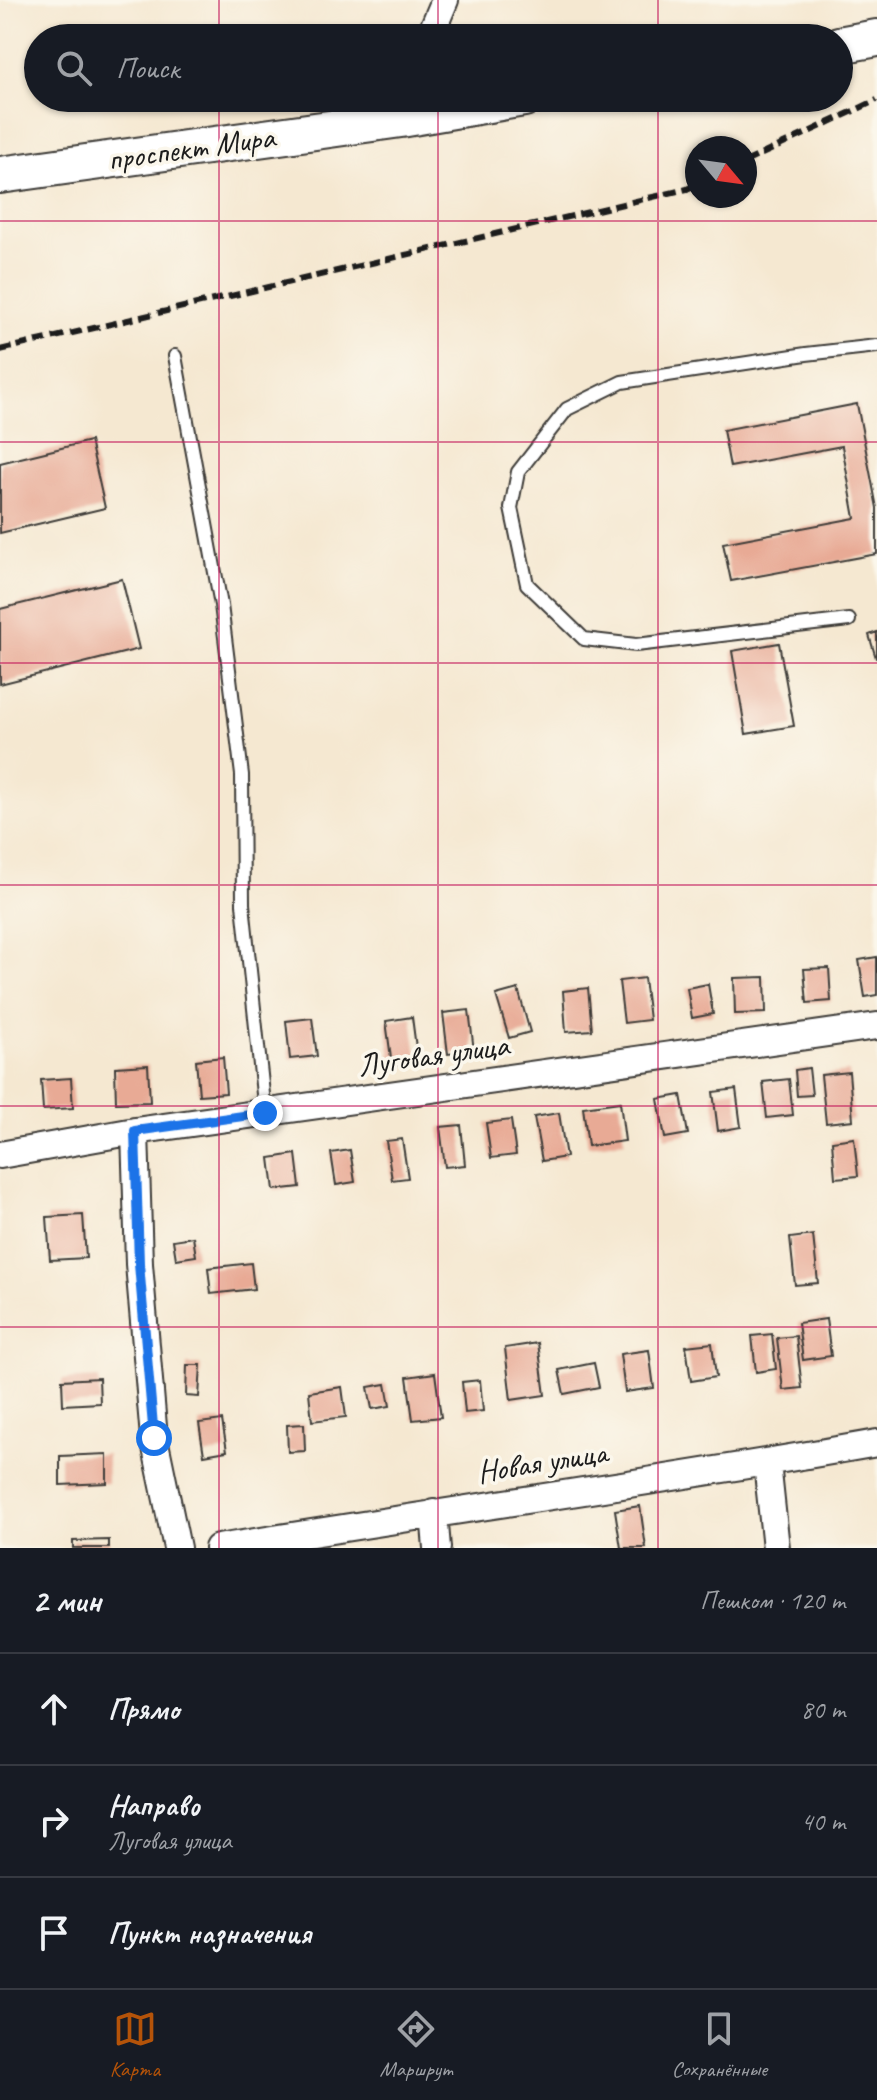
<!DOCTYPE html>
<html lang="ru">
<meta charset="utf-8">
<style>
:root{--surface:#171b24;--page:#242831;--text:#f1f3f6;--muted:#9ea1a6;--line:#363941;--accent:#b45309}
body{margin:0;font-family:Caveat,sans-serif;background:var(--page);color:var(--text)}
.compass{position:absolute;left:685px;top:136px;width:72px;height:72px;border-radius:50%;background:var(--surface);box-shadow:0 2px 6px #0004;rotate:119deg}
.stop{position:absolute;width:24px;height:24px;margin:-18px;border:6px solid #1a73e8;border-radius:50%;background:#fff}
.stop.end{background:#1a73e8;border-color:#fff;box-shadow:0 2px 8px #0008}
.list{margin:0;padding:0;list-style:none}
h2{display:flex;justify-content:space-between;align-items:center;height:104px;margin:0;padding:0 32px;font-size:34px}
h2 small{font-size:26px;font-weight:400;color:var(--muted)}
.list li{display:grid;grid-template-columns:52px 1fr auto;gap:24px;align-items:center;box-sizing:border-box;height:112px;padding:0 32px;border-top:2px solid var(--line)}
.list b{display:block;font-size:30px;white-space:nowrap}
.list p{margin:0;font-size:26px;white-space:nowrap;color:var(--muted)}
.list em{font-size:26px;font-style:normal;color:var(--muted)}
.icon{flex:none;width:44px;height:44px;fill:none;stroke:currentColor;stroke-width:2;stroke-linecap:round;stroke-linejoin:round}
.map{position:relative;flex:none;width:877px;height:1548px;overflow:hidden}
.search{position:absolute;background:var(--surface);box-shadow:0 2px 6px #0004;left:24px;right:24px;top:24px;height:88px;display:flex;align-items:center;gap:20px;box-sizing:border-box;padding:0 28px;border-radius:44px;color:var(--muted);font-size:30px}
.sheet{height:440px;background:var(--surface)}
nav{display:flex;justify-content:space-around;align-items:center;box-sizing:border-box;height:112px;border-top:2px solid var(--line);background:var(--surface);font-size:22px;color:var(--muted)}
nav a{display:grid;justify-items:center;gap:4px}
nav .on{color:var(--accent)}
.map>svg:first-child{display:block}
.building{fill:#e8aa95}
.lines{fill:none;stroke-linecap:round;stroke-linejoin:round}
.service-casing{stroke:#3d3b37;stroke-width:16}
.minor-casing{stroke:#3d3b37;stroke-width:30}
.secondary-casing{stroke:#3d3b37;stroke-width:40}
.service{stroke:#fff;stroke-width:12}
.minor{stroke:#fff;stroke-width:26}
.secondary{stroke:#fff;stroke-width:36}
.rail{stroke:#1c1c1c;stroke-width:6;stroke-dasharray:12 6;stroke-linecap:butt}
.route{stroke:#1a73e8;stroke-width:10}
.grid{fill:none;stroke:#c2185b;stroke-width:2;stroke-opacity:0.55}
.labels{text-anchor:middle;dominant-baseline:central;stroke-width:7;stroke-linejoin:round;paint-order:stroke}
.street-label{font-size:32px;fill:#1c1c1c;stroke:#fbf7ec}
</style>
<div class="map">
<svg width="877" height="1548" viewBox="0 0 877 1548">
<rect width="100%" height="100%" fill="#fbf7ec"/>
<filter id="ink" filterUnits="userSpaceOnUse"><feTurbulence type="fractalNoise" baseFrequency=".0125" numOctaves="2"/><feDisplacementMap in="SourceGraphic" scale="16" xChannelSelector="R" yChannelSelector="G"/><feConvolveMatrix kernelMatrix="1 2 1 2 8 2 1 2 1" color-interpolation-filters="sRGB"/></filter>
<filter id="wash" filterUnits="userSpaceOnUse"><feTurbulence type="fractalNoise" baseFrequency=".006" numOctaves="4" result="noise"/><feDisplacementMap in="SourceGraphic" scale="32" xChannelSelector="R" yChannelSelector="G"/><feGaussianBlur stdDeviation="1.8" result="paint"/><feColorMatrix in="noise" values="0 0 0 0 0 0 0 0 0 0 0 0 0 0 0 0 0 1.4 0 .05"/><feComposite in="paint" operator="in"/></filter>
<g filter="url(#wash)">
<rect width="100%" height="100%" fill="#f5e8d1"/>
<g id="blocks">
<path class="building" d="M857,404L877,508V554L731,581L723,543L855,518L842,446L730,467L723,430Z
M90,441L105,508L0,533V463Z
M122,579L139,649L0,684V609Z
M877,632V658H876L869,635Z
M779,643L794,726L746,734L732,651Z
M877,957V995L865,997L859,960Z
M829,968L831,1001L807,1003L804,969Z
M765,977L766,1013L735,1014L734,978Z
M644,978L649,1020L624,1023L619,981Z
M708,984L713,1014L692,1018L687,988Z
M588,988L592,1030L566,1032L563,991Z
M518,989L530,1032L509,1038L496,995Z
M469,1010L474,1051L448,1054L443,1013Z
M412,1017L418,1063L392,1066L386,1021Z
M312,1018L317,1056L290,1059L286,1021Z
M223,1057L226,1093L199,1095L196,1060Z
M148,1065L150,1102L116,1103L115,1067Z
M809,1068L812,1095L797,1096L795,1070Z
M849,1072L853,1120L826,1123L821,1075Z
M71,1078L73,1108L43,1110L41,1080Z
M789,1079L793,1115L767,1118L763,1082Z
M736,1089L741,1127L718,1131L713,1092Z
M681,1095L688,1134L665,1138L658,1099Z
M620,1102L625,1141L588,1146L583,1107Z
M559,1113L566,1157L542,1161L534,1117Z
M511,1120L516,1155L491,1158L486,1123Z
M461,1125L465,1165L445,1167L440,1127Z
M854,1138L858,1176L835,1178L832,1141Z
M402,1139L408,1178L392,1180L386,1141Z
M350,1150L355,1182L336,1185L331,1153Z
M296,1154L300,1187L274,1190L270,1158Z
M83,1215L86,1258L50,1260L47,1217Z
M813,1235L818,1283L795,1285L790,1238Z
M193,1237L196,1256L176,1259L173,1240Z
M251,1263L254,1289L211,1294L208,1268Z
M826,1319L831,1356L803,1360L798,1323Z
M772,1334L776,1369L756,1372L752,1336Z
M796,1336L802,1388L783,1390L777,1338Z
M538,1343L545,1395L511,1400L505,1348Z
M712,1343L716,1377L691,1381L686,1346Z
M649,1350L654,1388L625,1392L620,1354Z
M594,1363L599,1387L564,1394L559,1370Z
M187,1365H201L199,1397L186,1396Z
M435,1373L441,1417L413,1420L407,1377Z
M99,1378L100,1403L63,1405L62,1380Z
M480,1380L483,1411L465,1413L462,1382Z
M386,1384L390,1406L372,1409L368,1387Z
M342,1387L346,1417L312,1421L309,1392Z
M222,1420L227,1451L204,1455L199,1423Z
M304,1424L305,1451L288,1452L287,1425Z
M107,1454V1483L60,1485V1456Z
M640,1506L646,1548H621L615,1510Z
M109,1540V1548H73V1541Z"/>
</g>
</g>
<g filter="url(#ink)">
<use href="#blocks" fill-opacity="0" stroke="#3d3b37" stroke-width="2"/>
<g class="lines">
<g class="service-casing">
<path id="service" d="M175,356L221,605L242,775L243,904L265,1113
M849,620L636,645L584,639L527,584L511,508L518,472L567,409L622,382L806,354L877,346"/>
</g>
<g class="minor-casing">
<path id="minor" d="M429,38L445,0
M135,1131L139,1264L154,1438L177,1548
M0,1155L135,1131L877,1026
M767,1463L776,1548
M434,1513L437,1548
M218,1548C437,1512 658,1482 877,1443"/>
</g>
<g class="secondary-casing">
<path id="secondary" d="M839,45L877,38
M0,175L401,119L524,98"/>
</g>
<use href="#service" class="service"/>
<use href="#minor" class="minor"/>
<use href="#secondary" class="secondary"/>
<path class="rail" d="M745,162L877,100
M0,350L687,189L697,184"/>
</g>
</g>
<g class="lines" filter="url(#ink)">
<path class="route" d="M154,1438L139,1264L135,1131L265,1113"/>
</g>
<path class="grid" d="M219,0V38M438,0V38M658,0V38M219,98V1548M438,98V1548M658,98V1548M0,221H877M0,442H877M0,663H877M0,885H877M0,1106H877M0,1327H877"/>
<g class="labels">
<g class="street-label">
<text transform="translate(191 148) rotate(-8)">проспект Мира</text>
<text transform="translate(433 1055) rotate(-8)">Луговая улица</text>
<text transform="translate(542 1462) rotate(-9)">Новая улица</text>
</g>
</g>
</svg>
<svg class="compass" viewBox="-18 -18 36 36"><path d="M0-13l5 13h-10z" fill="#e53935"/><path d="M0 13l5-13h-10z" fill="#9ea1a6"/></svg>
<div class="stop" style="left:154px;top:1438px"></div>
<div class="stop end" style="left:265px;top:1113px"></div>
<div class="search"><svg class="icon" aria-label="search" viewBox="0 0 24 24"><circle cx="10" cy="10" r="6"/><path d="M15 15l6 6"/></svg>Поиск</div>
</div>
<section class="sheet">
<h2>2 мин<small>Пешком · 120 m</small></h2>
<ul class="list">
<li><svg class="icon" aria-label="ahead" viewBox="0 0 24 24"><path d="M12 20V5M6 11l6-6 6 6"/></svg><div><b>Прямо</b></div><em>80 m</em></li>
<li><svg class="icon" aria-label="right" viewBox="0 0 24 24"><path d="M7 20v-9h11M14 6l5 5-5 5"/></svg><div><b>Направо</b><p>Луговая улица</p></div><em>40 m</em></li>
<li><svg class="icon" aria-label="arrive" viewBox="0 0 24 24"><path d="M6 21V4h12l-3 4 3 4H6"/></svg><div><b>Пункт назначения</b></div></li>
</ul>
</section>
<nav>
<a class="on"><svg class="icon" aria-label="map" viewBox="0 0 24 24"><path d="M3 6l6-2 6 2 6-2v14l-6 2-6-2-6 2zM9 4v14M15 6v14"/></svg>Карта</a>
<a><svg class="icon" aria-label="directions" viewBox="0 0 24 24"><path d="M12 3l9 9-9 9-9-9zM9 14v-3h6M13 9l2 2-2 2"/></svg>Маршрут</a>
<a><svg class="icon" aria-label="saved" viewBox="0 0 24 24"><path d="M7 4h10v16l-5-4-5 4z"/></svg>Сохранённые</a>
</nav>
